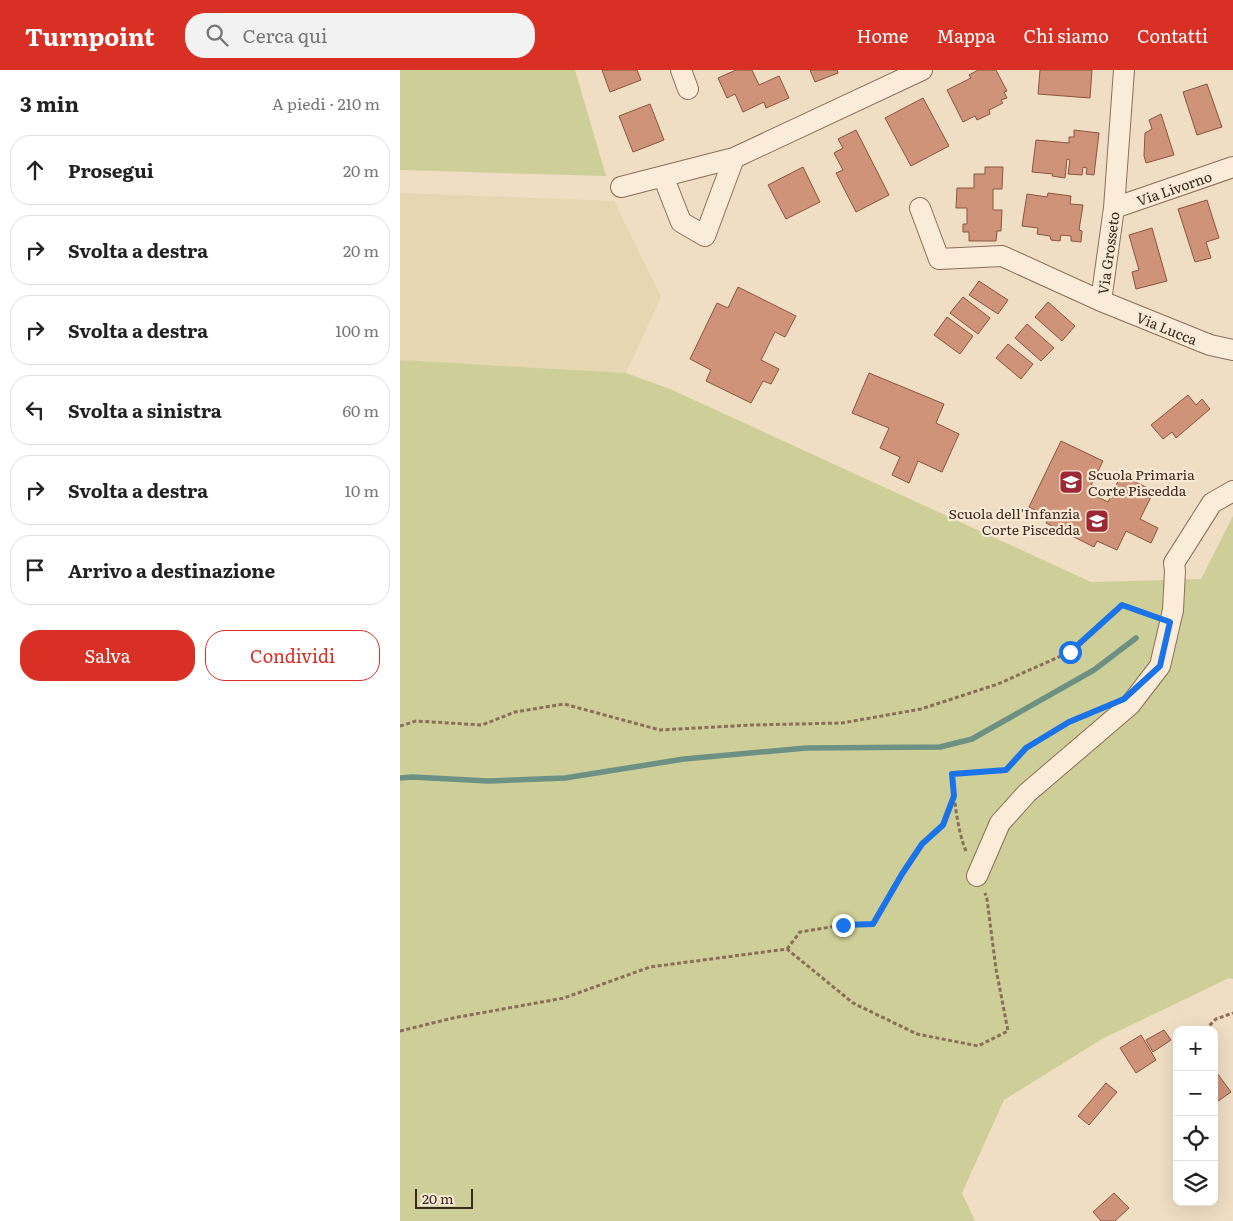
<!DOCTYPE html>
<html lang="it">
<meta charset="utf-8">
<style>
:root{--surface:#fff;--page:#f2f2f2;--text:#222;--muted:#767676;--line:#e0e0e0;--accent:#d93025}
body{margin:0;font-family:Literata,serif;background:var(--page);color:var(--text)}
.controls{position:absolute;right:15px;bottom:15px;display:grid;overflow:hidden;border-radius:10px;box-shadow:0 5px 20px #0002}
.controls button{width:45px;height:45px;display:grid;place-items:center;padding:0;border:0;border-bottom:1px solid var(--line);background:var(--surface);color:var(--text);font:25px sans-serif}
.scale{position:absolute;left:15px;bottom:12px;width:58px;box-sizing:border-box;padding-left:5px;border:2px solid #3b291e;border-top:0;font-size:14px;line-height:18px;white-space:nowrap;color:#3b291e;-webkit-text-stroke:4px #f7e9d4;paint-order:stroke}
.stop{position:absolute;width:15px;height:15px;margin:-11px;border:4px solid #1a73e8;border-radius:50%;background:#fff}
.stop.end{background:#1a73e8;border-color:#fff;box-shadow:0 1px 5px #0008}
.list{margin:0;padding:0;list-style:none}
h2{display:flex;justify-content:space-between;align-items:center;height:65px;margin:0;padding:0 20px;font-size:21px}
h2 small{font-size:16px;font-weight:400;color:var(--muted)}
.list li{display:grid;grid-template-columns:32px 1fr auto;gap:15px;align-items:center;box-sizing:border-box;height:70px;margin:0 10px 10px;padding:0 10px;border:1px solid var(--line);border-radius:20px}
.list b{display:block;font-size:19px;white-space:nowrap}
.list em{font-size:16px;font-style:normal;color:var(--muted)}
.actions{display:flex;gap:10px;padding:15px 20px}
.actions a{flex:1;padding:11px 0;border:1px solid var(--accent);border-radius:20px;text-align:center;font-size:18px;color:var(--accent)}
.actions .main{background:var(--accent);color:#fff}
.icon{flex:none;width:28px;height:28px;fill:none;stroke:currentColor;stroke-width:2;stroke-linecap:round;stroke-linejoin:round}
.map{position:relative;flex:none;width:833px;height:1151px;overflow:hidden}
header{display:flex;align-items:center;gap:30px;box-sizing:border-box;height:70px;padding:0 25px;background:var(--accent);color:#fff}
header strong{font-size:24px}
nav{display:flex;gap:28px;margin-inline-start:auto;font-size:18px}
.search{width:350px;height:45px;background:var(--page);display:flex;align-items:center;gap:12px;box-sizing:border-box;padding:0 18px;border-radius:20px;color:var(--muted);font-size:19px}
main{display:flex}
aside{flex:1;background:var(--surface)}
.map>svg:first-child{display:block}
.farmland{fill:#e5d7b1}
.green{fill:#cece98}
.lines{fill:none;stroke-linecap:round;stroke-linejoin:round}
.stream{stroke:#6c9184;stroke-width:5.5}
.building{fill:#cf9379;stroke:#8b543f}
.minor-casing{stroke:#8b6e5a;stroke-width:22}
.path{stroke:#8b6e5a;stroke-width:3;stroke-dasharray:4 2.5;stroke-linecap:butt}
.minor{stroke:#faecd8;stroke-width:20}
.route{stroke:#1a73e8;stroke-width:6}
.labels{text-anchor:middle;dominant-baseline:central;stroke-width:4.5;stroke-linejoin:round;paint-order:stroke}
.street-label{font-size:14px;fill:#3b291e;stroke:#f7e9d4}
.poi-label{font-size:14px;fill:#3b291e;stroke:#f7e9d4;text-anchor:start}
</style>
<header>
<strong>Turnpoint</strong>
<div class="search"><svg class="icon" aria-label="search" viewBox="0 0 24 24"><circle cx="10" cy="10" r="6"/><path d="M15 15l6 6"/></svg>Cerca qui</div>
<nav><a>Home</a><a>Mappa</a><a>Chi siamo</a><a>Contatti</a></nav>
</header>
<main>
<aside>
<h2>3 min<small>A piedi · 210 m</small></h2>
<ul class="list">
<li><svg class="icon" aria-label="ahead" viewBox="0 0 24 24"><path d="M12 20V5M6 11l6-6 6 6"/></svg><div><b>Prosegui</b></div><em>20 m</em></li>
<li><svg class="icon" aria-label="right" viewBox="0 0 24 24"><path d="M7 20v-9h11M14 6l5 5-5 5"/></svg><div><b>Svolta a destra</b></div><em>20 m</em></li>
<li><svg class="icon" aria-label="right" viewBox="0 0 24 24"><path d="M7 20v-9h11M14 6l5 5-5 5"/></svg><div><b>Svolta a destra</b></div><em>100 m</em></li>
<li><svg class="icon" aria-label="left" viewBox="0 0 24 24"><path d="M17 20v-9H6M10 6l-5 5 5 5"/></svg><div><b>Svolta a sinistra</b></div><em>60 m</em></li>
<li><svg class="icon" aria-label="right" viewBox="0 0 24 24"><path d="M7 20v-9h11M14 6l5 5-5 5"/></svg><div><b>Svolta a destra</b></div><em>10 m</em></li>
<li><svg class="icon" aria-label="arrive" viewBox="0 0 24 24"><path d="M6 21V4h12l-3 4 3 4H6"/></svg><div><b>Arrivo a destinazione</b></div></li>
</ul>
<div class="actions"><a class="main">Salva</a><a>Condividi</a></div>
</aside>
<div class="map">
<svg width="833" height="1151" viewBox="0 0 833 1151">
<rect width="100%" height="100%" fill="#efdec4"/>
<path class="farmland" d="M0,123L214,131L261,227L226,303L0,290Z"/>
<path class="green" d="M0,0H175L206,106L0,100Z
M0,290L226,303L270,319L691,512L801,509L833,446V909L829,908L702,969L604,1030L562,1123L575,1151H0Z"/>
<g class="lines">
<path class="stream" d="M0,708L12,707L88,711L165,708L284,689L406,678L540,677L572,669L694,600L736,568"/>
</g>
<path class="building" d="M202,0H237L241,10L210,22Z
M336,0H352L359,15L379,6L389,28L366,38L364,32L343,42L335,24L327,28L318,8Z
M410,0H437L438,3L415,12Z
M578,0H596L607,21L604,22L607,28L601,30L603,33L589,40L590,44L577,50L575,46L563,52L547,20L571,8L569,5Z
M640,0H692L690,28L638,24Z
M807,14L822,57L797,65L783,22Z
M523,28L549,76L511,96L485,48Z
M250,34L264,70L233,82L219,46Z
M761,44L774,85L746,93L744,86L745,63L752,59L749,50Z
M456,60L489,125L456,142L436,103L443,100L434,83L443,78L438,69Z
M674,60L699,63L694,105L686,104L687,98L683,97L682,105L668,104L670,90L667,89L665,108L652,106L653,104L632,102L636,70L669,73V67H674Z
M403,97L420,132L386,149L368,115Z
M585,97H603L602,119H593V140H602L601,161H597L596,171H569V162H563V154H567V138H556L557,118H574V104H585Z
M648,123L671,126L670,134L683,135L679,160L682,161L681,172L671,171V166L661,165L660,171L651,170L650,166L637,164L638,158L622,156L627,124L647,127Z
M807,130L819,168L806,172L811,188L795,192L778,139Z
M752,158L767,211L736,219L732,202L739,200L729,165Z
M579,211L608,230L598,244L569,225Z
M338,217L396,246L385,267L375,262L361,290L379,299L371,314L363,311L351,333L306,311L311,300L290,289L317,233L328,238Z
M563,227L590,248L578,264L550,243Z
M648,232L675,256L662,271L635,247Z
M547,247L573,266L560,284L534,265Z
M627,254L654,278L641,291L615,268Z
M608,274L633,294L621,309L596,288Z
M469,303L544,334L536,353L559,364L542,402L518,391L509,413L492,405L500,387L480,378L489,358L452,343Z
M788,325L796,335L802,329L810,339L776,368L772,362L763,369L751,355Z
M661,371L703,391L688,422L708,432L721,405L754,421L740,449L758,458L751,473L726,461L717,480L697,471L694,477L646,453L649,447L629,437Z
M764,960L771,970L753,982L746,970Z
M741,965L756,990L736,1003L720,978Z
M817,1003L831,1022L814,1034V1005Z
M706,1013L717,1022L689,1055L678,1046Z
M714,1123L729,1138L715,1151H701L693,1142Z"/>
<g class="lines">
<g class="minor-casing">
<path id="minor" d="M281,0L288,19
M334,88L522,0
M221,117L334,88L305,166L281,152L263,106
M520,138L539,189L602,186L701,231L810,275L833,280
M714,138L833,97
M701,231L714,138L724,0
M577,806L600,753L627,723L730,635L760,596L773,540L775,501L774,493L812,433L833,421"/>
</g>
<path class="path" d="M0,656L16,651L82,655L115,642L164,634L260,660L351,655L442,653L521,639L598,614L670,582L722,535L752,546
M566,781C557,760 554,726 552,704L606,700L627,679L669,652L686,645
M387,879L400,862L443,855L473,854L502,804L522,773L543,755L553,727
M805,960L816,949L833,943
M0,961L53,948L164,928L250,897L387,879L453,933L517,964L578,976L608,961L596,899L587,829L585,823"/>
<use href="#minor" class="minor"/>
</g>
<g class="lines">
<path class="route" d="M443,855L473,854L502,804L522,774L543,755L554,726L552,704L606,700L626,678L669,652L724,629L760,596L770,552L722,535L670,582"/>
</g>
<defs>
<g id="school-square" transform="scale(1.25)"><rect x="-9" y="-9" width="18" height="18" rx="4" fill="#9c2836" stroke="#f7e9d4"/><path d="M0-5L7-2L0 1L-7-2ZM-4 1L0 2.5L4 1V4Q0 6-4 4Z" fill="#fff"/></g>
</defs>
<g fill-rule="evenodd">
<use href="#school-square" x="671" y="412"/>
<use href="#school-square" x="697" y="451"/>
</g>
<g class="labels">
<g class="street-label">
<text transform="translate(774 118) rotate(-19)">Via Livorno</text>
<text transform="translate(708 183) rotate(-82)">Via Grosseto</text>
<text transform="translate(767 258) rotate(22)">Via Lucca</text>
</g>
<g class="poi-label">
<text x="688" y="404">Scuola Primaria<tspan x="688" dy="16">Corte Piscedda</tspan></text>
<text x="680" y="443" text-anchor="end">Scuola dell'Infanzia<tspan x="680" dy="16">Corte Piscedda</tspan></text>
</g>
</g>
</svg>
<div class="controls">
<button>+</button>
<button>−</button>
<button><svg class="icon" aria-label="locate" viewBox="0 0 24 24"><circle cx="12" cy="12" r="6"/><path d="M12 2v4M12 18v4M2 12h4M18 12h4"/></svg></button>
<button><svg class="icon" aria-label="layers" viewBox="0 0 24 24"><path d="M12 4l9 5-9 5-9-5zM3 14l9 5 9-5"/></svg></button>
</div>
<div class="scale">20 m</div>
<div class="stop" style="left:670px;top:582px"></div>
<div class="stop end" style="left:443px;top:855px"></div>
</div>
</main>
